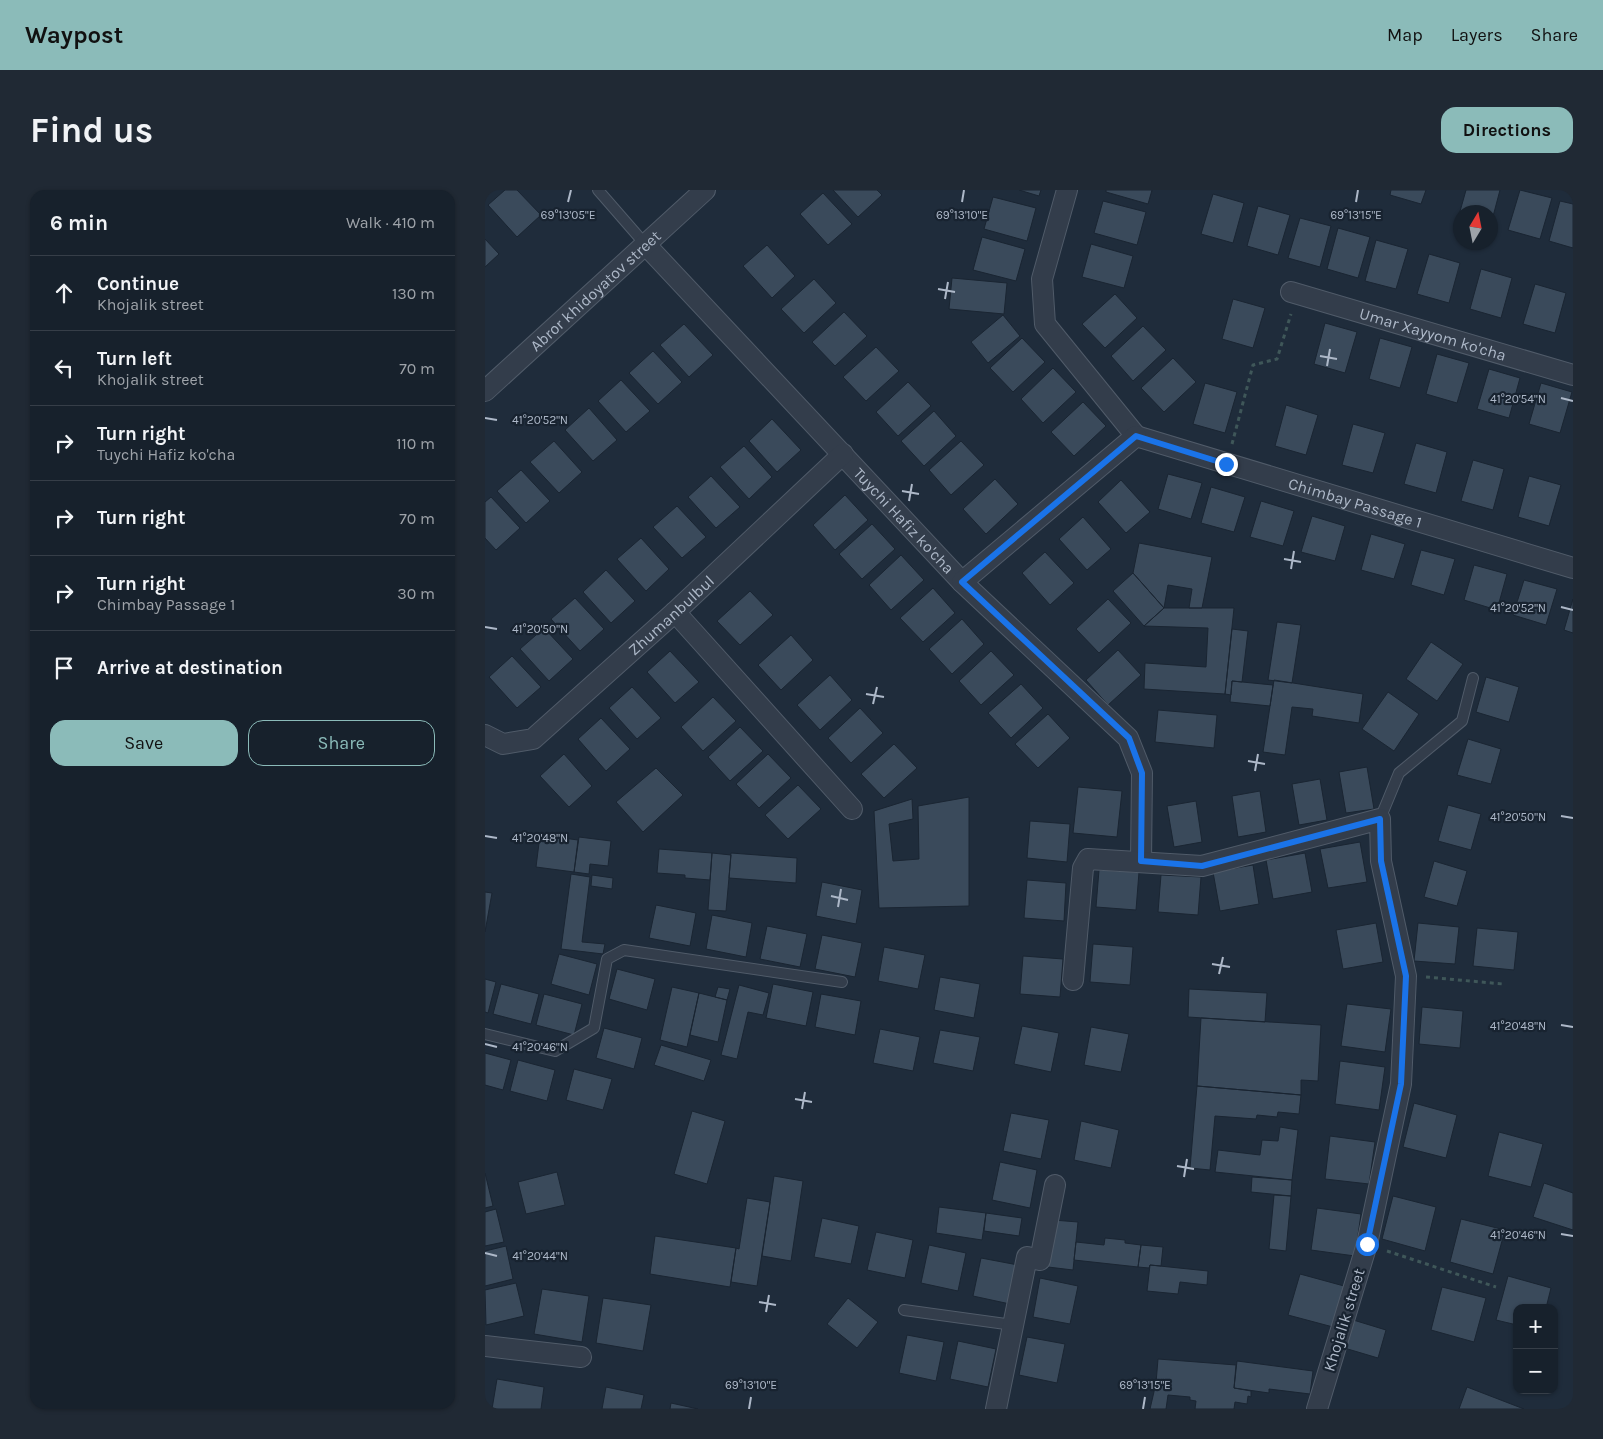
<!DOCTYPE html>
<meta charset="utf-8">
<style>
:root{--surface:#17212c;--page:#202934;--text:#f1f3f6;--muted:#9ea3a9;--line:#363e48;--accent:#8bbbb9}
body{margin:0;font-family:Karla,sans-serif;background:var(--page);color:var(--text)}
.controls{position:absolute;right:15px;bottom:15px;display:grid;overflow:hidden;border-radius:10px;box-shadow:0 1px 4px #0004}
.controls button{width:45px;height:45px;display:grid;place-items:center;padding:0;border:0;border-bottom:1px solid var(--line);background:var(--surface);color:var(--text);font:25px sans-serif}
.compass{position:absolute;left:968px;top:15px;width:45px;height:45px;border-radius:50%;background:var(--surface);box-shadow:0 1px 4px #0004;rotate:10deg}
.stop{position:absolute;width:15px;height:15px;margin:-11px;border:4px solid #1a73e8;border-radius:50%;background:#fff}
.stop.end{background:#1a73e8;border-color:#fff;box-shadow:0 1px 5px #0008}
.list{margin:0;padding:0;list-style:none}
h2{display:flex;justify-content:space-between;align-items:center;height:65px;margin:0;padding:0 20px;font-size:21px}
h2 small{font-size:16px;font-weight:400;color:var(--muted)}
.list li{display:grid;grid-template-columns:32px 1fr auto;gap:15px;align-items:center;box-sizing:border-box;height:75px;padding:0 20px;border-top:1px solid var(--line)}
.list b{display:block;font-size:19px;white-space:nowrap}
.list p{margin:0;font-size:16px;white-space:nowrap;color:var(--muted)}
.list em{font-size:16px;font-style:normal;color:var(--muted)}
.actions{display:flex;gap:10px;padding:15px 20px}
.actions a{flex:1;padding:11px 0;border:1px solid var(--accent);border-radius:15px;text-align:center;font-size:18px;color:var(--accent)}
.actions .main{background:var(--accent);color:#111}
.icon{flex:none;width:28px;height:28px;fill:none;stroke:currentColor;stroke-width:2;stroke-linecap:round;stroke-linejoin:round}
.map{position:relative;flex:none;width:1088px;height:1219px;overflow:hidden;border-radius:15px}
header{display:flex;align-items:center;gap:30px;box-sizing:border-box;height:70px;padding:0 25px;background:var(--accent);color:#111}
header strong{font-size:24px}
nav{display:flex;gap:28px;margin-inline-start:auto;font-size:18px}
.intro{display:flex;align-items:center;justify-content:space-between;box-sizing:border-box;height:120px;padding:0 30px}
h1{margin:0;font-size:35px}
.button{padding:12px 22px;border-radius:15px;background:var(--accent);color:#111;font-size:18px;font-weight:700}
main{display:flex;gap:30px;padding:0 30px}
aside{flex:1;background:var(--surface);border-radius:15px;box-shadow:0 1px 4px #0004}
.map>svg:first-child{display:block}
.building{fill:#3a4a5b;stroke:#1a2532}
.lines{fill:none;stroke-linecap:round;stroke-linejoin:round}
.lane-casing{stroke:#505b69;stroke-width:12}
.street-casing{stroke:#505b69;stroke-width:22}
.path{stroke:#3f5759;stroke-width:3;stroke-dasharray:4 4;stroke-linecap:butt}
.lane{stroke:#333d4b;stroke-width:10}
.street{stroke:#333d4b;stroke-width:20}
.route{stroke:#1a73e8;stroke-width:6}
.ticks{fill:none;stroke:#adb8c8;stroke-width:2}
.labels{text-anchor:middle;dominant-baseline:central;stroke-width:4.5;stroke-linejoin:round;paint-order:stroke}
.street-label{font-size:16px;fill:#adb8c8;stroke:#182330}
.ticks-label{font-size:12px;text-anchor:middle;fill:#adb8c8;stroke:#182330;stroke-width:4.5;stroke-linejoin:round;paint-order:stroke}
</style>
<header>
<strong>Waypost</strong>
<nav><a>Map</a><a>Layers</a><a>Share</a></nav>
</header>
<div class="intro"><h1>Find us</h1><a class="button">Directions</a></div>
<main>
<aside>
<h2>6 min<small>Walk · 410 m</small></h2>
<ul class="list">
<li><svg class="icon" aria-label="ahead" viewBox="0 0 24 24"><path d="M12 20V5M6 11l6-6 6 6"/></svg><div><b>Continue</b><p>Khojalik street</p></div><em>130 m</em></li>
<li><svg class="icon" aria-label="left" viewBox="0 0 24 24"><path d="M17 20v-9H6M10 6l-5 5 5 5"/></svg><div><b>Turn left</b><p>Khojalik street</p></div><em>70 m</em></li>
<li><svg class="icon" aria-label="right" viewBox="0 0 24 24"><path d="M7 20v-9h11M14 6l5 5-5 5"/></svg><div><b>Turn right</b><p>Tuychi Hafiz ko'cha</p></div><em>110 m</em></li>
<li><svg class="icon" aria-label="right" viewBox="0 0 24 24"><path d="M7 20v-9h11M14 6l5 5-5 5"/></svg><div><b>Turn right</b></div><em>70 m</em></li>
<li><svg class="icon" aria-label="right" viewBox="0 0 24 24"><path d="M7 20v-9h11M14 6l5 5-5 5"/></svg><div><b>Turn right</b><p>Chimbay Passage 1</p></div><em>30 m</em></li>
<li><svg class="icon" aria-label="arrive" viewBox="0 0 24 24"><path d="M6 21V4h12l-3 4 3 4H6"/></svg><div><b>Arrive at destination</b></div></li>
</ul>
<div class="actions"><a class="main">Save</a><a>Share</a></div>
</aside>
<div class="map">
<svg width="1088" height="1219" viewBox="0 0 1088 1219">
<rect width="100%" height="100%" fill="#1f2c3b"/>
<path class="building" d="M20,0H32L56,25L32,47L3,15Z
M348,0H392L397,5L373,27Z
M534,0H556L554,6Z
M621,0H667L663,14L621,2Z
M906,0H941L936,14L905,5Z
M981,0H1015L1006,34V22H976V26L974,25Z
M1035,0L1067,8L1055,49L1023,40Z
M338,3L367,34L343,55L315,24Z
M728,4L759,13L748,53L716,44Z
M508,7L551,18L542,51L499,39Z
M618,11L661,22L652,55L609,43Z
M1075,11L1088,14V58L1064,51Z
M773,16L805,25L793,65L762,56Z
M815,28L846,36L835,77L803,68Z
M853,38L885,47L873,88L842,79Z
M497,47L540,59L531,91L488,80Z
M0,49L14,64L0,77Z
M891,50L923,59L911,99L880,91Z
M606,54L648,66L639,98L597,87Z
M282,55L310,86L287,108L258,76Z
M944,64L975,73L964,113L932,104Z
M996,79L1027,88L1016,128L985,119Z
M467,88L522,93L519,124L464,119Z
M329,89L351,113L319,143L296,119Z
M1050,94L1081,103L1070,143L1038,134Z
M630,104L652,128L620,158L597,134Z
M748,109L780,118L768,158L737,149Z
M359,122L382,146L350,176L327,152Z
M518,125L535,146L503,173L486,152Z
M840,133L872,142L860,183L829,174Z
M199,134L228,165L204,187L175,155Z
M658,136L681,160L648,191L626,166Z
M537,148L560,172L528,202L505,178Z
M895,148L927,157L915,198L884,189Z
M391,157L414,181L381,211L358,187Z
M168,161L197,192L173,214L144,183Z
M952,164L984,173L972,213L941,204Z
M688,168L711,192L679,222L656,198Z
M568,178L591,202L558,233L536,209Z
M1004,179L1035,188L1024,228L992,219Z
M136,190L165,221L141,242L113,211Z
M423,192L446,216L413,246L391,222Z
M720,193L752,202L740,243L708,234Z
M1056,193L1087,202L1075,243L1044,234Z
M598,212L621,236L589,266L566,242Z
M801,215L833,225L821,265L790,256Z
M104,218L132,250L108,271L80,240Z
M449,221L471,246L439,276L416,251Z
M287,229L316,260L292,282L264,251Z
M868,234L900,243L888,283L857,275Z
M69,251L97,282L74,303L45,272Z
M476,251L499,275L466,305L444,280Z
M931,253L962,262L951,303L919,294Z
M259,256L287,287L264,309L235,277Z
M988,270L1019,279L1008,320L976,311Z
M36,280L65,311L41,333L12,301Z
M683,284L717,293L706,329L673,319Z
M226,286L255,317L231,338L203,307Z
M1044,286L1076,295L1064,336L1033,327Z
M510,289L533,314L501,344L478,319Z
M636,290L665,322L641,343L613,312Z
M726,297L760,307L749,342L716,333Z
M360,305L383,330L350,360L328,335Z
M6,307L35,338L11,360L0,348V312Z
M776,311L809,321L798,356L765,347Z
M192,316L221,347L197,368L168,337Z
M827,326L860,336L850,371L816,362Z
M598,327L626,359L602,380L574,349Z
M387,334L410,359L377,389L354,364Z
M886,344L920,354L909,389L876,380Z
M156,348L184,379L161,401L132,369Z
M654,353L727,367L717,418H704L707,399L683,395L679,418L648,383Z
M936,360L970,369L959,405L926,395Z
M560,362L589,393L565,415L537,383Z
M416,365L439,390L406,420L384,395Z
M989,375L1022,384L1012,420L979,410Z
M121,380L150,411L126,433L98,402Z
M648,383L679,418L659,436L628,401Z
M1039,390L1072,399L1061,435L1028,425Z
M448,398L470,423L438,452L415,428Z
M265,401L288,425L255,455L232,431Z
M90,408L119,439L95,461L66,429Z
M623,409L646,433L614,463L591,439Z
M1088,409V443L1079,440Z
M679,418H749L740,504L659,499L660,473L721,477L723,438L659,436Z
M477,429L499,454L467,484L444,459Z
M792,432L816,435L807,493L783,490Z
M59,438L88,469L64,491L35,459Z
M747,439L763,441L757,492L747,491L746,505L740,504Z
M306,445L328,470L296,500L273,475Z
M946,452L978,474L952,511L921,489Z
M633,460L656,485L623,515L601,490Z
M185,461L214,492L190,513L162,482Z
M506,461L529,485L496,515L474,491Z
M27,466L56,497L32,518L4,487Z
M345,485L367,510L335,540L312,515Z
M1001,487L1034,497L1024,532L991,522Z
M789,490L878,504L874,533L827,526L828,519L807,517L800,565L778,562Z
M747,491L788,495L785,516L745,512Z
M536,494L558,518L526,548L503,523Z
M147,497L176,528L152,549L124,518Z
M903,502L934,524L909,561L877,539Z
M228,507L251,531L218,561L196,537Z
M375,518L398,543L366,573L343,548Z
M673,520L732,525L729,558L670,552Z
M563,524L585,548L553,578L530,554Z
M116,528L145,559L121,581L93,549Z
M255,537L278,561L245,591L223,567Z
M983,549L1016,559L1006,594L972,585Z
M409,554L432,578L399,608L376,584Z
M79,564L107,596L84,617L55,586Z
M283,564L306,588L274,618L251,594Z
M882,577L889,619L861,623L854,582Z
M171,578L198,605L158,642L131,612Z
M835,589L842,630L814,635L807,594Z
M313,595L336,619L303,649L280,625Z
M593,597L637,601L632,647L588,643Z
M775,601L781,642L753,647L747,606Z
M484,607V716L394,718L389,621L427,609L428,629L404,634L408,671L434,669L433,616Z
M711,611L717,652L689,657L682,616Z
M963,615L996,624L986,660L953,651Z
M545,631L585,634L582,672L542,668Z
M55,645L93,650L89,682L51,677Z
M94,647L126,651L123,676L105,674L104,684L89,682Z
M875,652L882,692L843,698L835,659Z
M174,659L227,663L225,690L200,688V685L172,683Z
M227,663L246,665L241,721L223,720Z
M246,663L312,668L311,693L244,688Z
M820,663L827,702L788,709L781,670Z
M949,671L982,681L972,716L939,707Z
M768,675L774,714L735,721L728,682Z
M614,680L654,682L651,720L611,717Z
M86,684L105,687L97,752L120,754L118,764L76,759Z
M107,685L128,688L127,699L106,696Z
M676,685L716,687L713,725L673,722Z
M542,690L581,693L579,731L539,728Z
M337,692L377,700L371,734L331,726Z
M0,702L7,703L0,742Z
M171,715L211,723L205,756L164,748Z
M227,725L267,733L261,767L221,759Z
M891,733L898,772L858,779L851,740Z
M933,733L974,737L970,774L929,771Z
M282,736L322,744L315,777L275,769Z
M992,738L1033,742L1029,780L988,776Z
M337,745L377,753L370,787L330,779Z
M608,754L648,757L645,795L605,792Z
M399,757L440,765L433,799L393,791Z
M74,764L112,774L104,805L66,794Z
M538,766L578,769L575,807L535,804Z
M132,779L170,789L162,820L124,809Z
M455,787L495,794L489,828L449,820Z
M0,789L11,792L3,823L0,822Z
M16,794L54,804L46,834L8,824Z
M288,794L328,802L321,836L281,828Z
M254,795L284,803L278,825L263,822L252,869L236,865Z
M187,797L214,803L202,857L175,850Z
M233,797L245,799L242,810L230,807Z
M704,799L782,803L780,832L703,827Z
M214,803L242,810L233,852L205,845Z
M59,804L97,814L89,845L51,835Z
M336,804L376,811L370,845L330,837Z
M862,814L906,819L900,862L856,856Z
M937,817L978,821L975,858L934,854Z
M716,828L836,835L833,891L816,890V905L712,896Z
M537,836L574,843L566,882L529,874Z
M606,837L644,844L636,882L599,875Z
M119,838L157,848L149,879L111,868Z
M395,839L435,847L428,881L388,873Z
M455,840L495,847L488,881L448,873Z
M176,855L226,870L219,891L169,875Z
M0,863L26,870L18,900L0,895Z
M33,870L70,880L62,911L25,901Z
M855,871L900,877L894,920L850,914Z
M89,879L127,889L118,920L81,910Z
M712,896L816,905L814,924L793,922L792,927L772,925L771,929L730,926L725,980L705,978Z
M929,913L972,925L961,968L918,957Z
M207,921L240,931L222,994L189,984Z
M526,923L564,930L556,969L518,961Z
M596,931L634,940L626,978L589,970Z
M795,937L813,940L807,990L730,982L733,960L775,965L777,950L793,951Z
M1014,942L1058,954L1046,997L1003,986Z
M845,946L890,952L884,994L840,989Z
M515,972L552,980L545,1018L507,1010Z
M72,982L80,1015L41,1024L33,992Z
M0,983L8,1016L0,1018Z
M289,986L318,991L306,1071L277,1066Z
M767,987L807,990L806,1006L766,1002Z
M1059,993L1088,1003V1040L1048,1027Z
M789,1005L806,1006L801,1061L784,1059Z
M908,1006L951,1017L940,1061L897,1049Z
M262,1008L285,1012L272,1096L246,1092L251,1058L254,1059Z
M454,1017L501,1023L497,1050L451,1043Z
M832,1018L876,1024L870,1066L826,1060Z
M11,1019L19,1052L0,1056V1022Z
M501,1023L537,1028L534,1046L499,1041Z
M337,1028L374,1036L366,1074L329,1067Z
M976,1029L1020,1040L1008,1084L965,1072Z
M568,1030L593,1032L588,1080L563,1077Z
M391,1042L428,1050L420,1088L382,1080Z
M170,1046L251,1058L245,1097L165,1084Z
M620,1048L640,1050V1053L656,1055L653,1077L589,1070L591,1052L619,1055Z
M444,1055L481,1063L473,1101L436,1093Z
M656,1055L678,1057L676,1076L665,1075L664,1078L653,1077Z
M21,1056L28,1089L0,1096V1061Z
M496,1068L533,1075L525,1114L488,1106Z
M665,1075L723,1081L722,1095L695,1092L693,1104L662,1101Z
M815,1084L859,1096L848,1137L803,1125Z
M1023,1086L1066,1098L1061,1118H1032V1135L1011,1130Z
M555,1088L593,1096L585,1134L548,1127Z
M31,1093L39,1126L1,1135L0,1100Z
M957,1097L1001,1108L989,1152L946,1140Z
M57,1099L104,1106L97,1152L49,1144Z
M118,1108L166,1115L158,1161L111,1153Z
M363,1108L393,1132L372,1158L342,1134Z
M865,1129L901,1140L893,1168L856,1157Z
M422,1145L459,1152L451,1191L414,1183Z
M542,1147L580,1154L572,1193L534,1185Z
M473,1151L511,1159L503,1197L465,1189Z
M673,1169L751,1175L749,1198L766,1201V1207L763,1206L762,1214L750,1212L749,1219H710L711,1211L705,1210V1207L683,1205L681,1219H665L671,1193Z
M752,1171L828,1181L825,1204L784,1199V1203L749,1198Z
M12,1189L59,1197L56,1219H7Z
M121,1197L159,1205L156,1219H117Z
M982,1197L1039,1219H974Z
M186,1213L213,1219H185Z"/>
<g class="lines">
<g class="lane-casing">
<path id="lane" d="M113,0L160,54
M895,629L914,583L977,531L988,488
M0,844L70,861L109,838L122,769L139,760L357,792
M419,1120L528,1135"/>
</g>
<g class="street-casing">
<g id="street">
<path d="M582,0L557,89L560,134L651,246"/>
<path id="s1" d="M160,54L477,392L643,548L657,583L656,671"/>
<path id="s2" d="M806,102L1088,185"/>
<path id="s3" d="M0,201L220,0"/>
<path id="s4" d="M651,246L1088,378"/>
<path d="M477,392L651,246"/>
<path d="M190,422L367,619"/>
<path id="s5" d="M0,545L18,554L48,549L190,422L358,264"/>
<path d="M588,790L598,678L603,669L717,676L895,629L896,671L921,786L916,894L882,1054L832,1219"/>
<path d="M0,1156L96,1167"/>
<path d="M511,1219L542,1067L555,1070L570,995"/>
</g>
</g>
<path class="path" d="M747,254L768,175L792,169L806,124
M941,787L1018,794
M902,1061L1011,1097"/>
<use href="#lane" class="lane"/>
<use href="#street" class="street"/>
</g>
<g class="lines">
<path class="route" d="M741,274L651,246L477,392L644,548L657,583L656,671L717,676L895,629L896,671L921,786L916,894L882,1054"/>
</g>
<path class="ticks" d="M83,12L86,0M477,12L479,0M871,12L873,0M453,99L470,102M460,109L463,92M835,166L852,169M842,176L845,159M1076,208L1088,211M0,228L12,230M417,301L434,304M424,311L427,294M799,369L816,372M806,379L809,361M1076,417L1088,420M0,437L12,439M381,504L399,507M388,514L392,497M763,571L780,574M770,581L773,564M1076,626L1088,628M0,646L12,648M346,706L363,710M353,717L356,699M727,774L745,777M734,784L738,767M1076,835L1088,837M0,854L12,857M310,909L327,912M317,919L320,902M692,976L709,979M699,987L702,969M1076,1044L1088,1046M0,1063L12,1066M274,1112L291,1115M281,1122L284,1105M264,1219L266,1207M658,1219L660,1207"/>
<g class="labels">
<g class="street-label">
<text stroke="none"><textPath href="#s3" startOffset="149">Abror khidoyatov street</textPath></text>
<text stroke="none"><textPath href="#s2" startOffset="148">Umar Xayyom ko'cha</textPath></text>
<text stroke="none"><textPath href="#s4" startOffset="229">Chimbay Passage 1</textPath></text>
<text stroke="none"><textPath href="#s1" startOffset="379">Tuychi Hafiz ko'cha</textPath></text>
<text stroke="none"><textPath href="#s5" startOffset="236">Zhumanbulbul</textPath></text>
<text transform="translate(859 1130) rotate(-73)">Khojalik street</text>
</g>
</g>
<g class="ticks-label">
<text x="83" y="29">69°13'05"E</text>
<text x="477" y="29">69°13'10"E</text>
<text x="871" y="29">69°13'15"E</text>
<text x="1033" y="213">41°20'54"N</text>
<text x="55" y="234">41°20'52"N</text>
<text x="1033" y="422">41°20'52"N</text>
<text x="55" y="443">41°20'50"N</text>
<text x="1033" y="631">41°20'50"N</text>
<text x="55" y="652">41°20'48"N</text>
<text x="1033" y="840">41°20'48"N</text>
<text x="55" y="861">41°20'46"N</text>
<text x="1033" y="1049">41°20'46"N</text>
<text x="55" y="1070">41°20'44"N</text>
<text x="266" y="1199">69°13'10"E</text>
<text x="660" y="1199">69°13'15"E</text>
</g>
</svg>
<div class="controls">
<button>+</button>
<button>−</button>
</div>
<svg class="compass" viewBox="-18 -18 36 36"><path d="M0-13l5 13h-10z" fill="#e53935"/><path d="M0 13l5-13h-10z" fill="#9ea3a9"/></svg>
<div class="stop" style="left:882px;top:1054px"></div>
<div class="stop end" style="left:741px;top:274px"></div>
</div>
</main>
